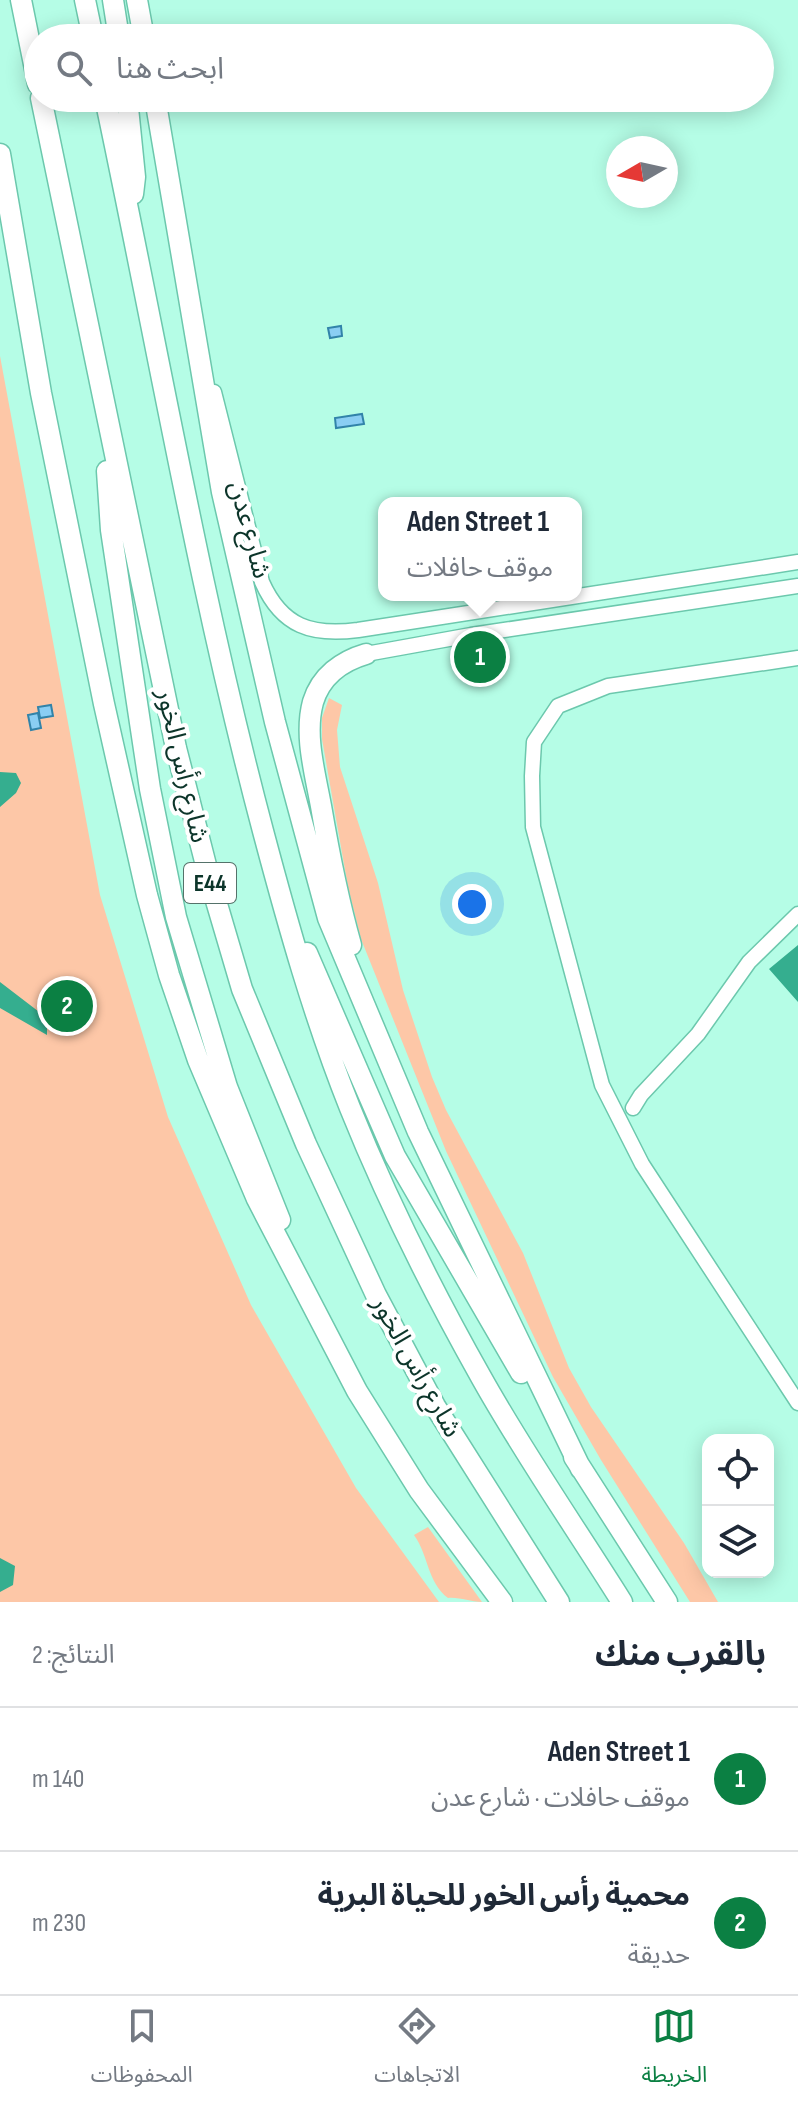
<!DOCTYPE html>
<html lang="ar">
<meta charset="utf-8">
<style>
:root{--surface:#fff;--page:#f6f6f7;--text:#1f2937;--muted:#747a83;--line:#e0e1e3;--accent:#0b8043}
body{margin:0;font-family:"Sofia Sans Condensed","Noto Sans Arabic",sans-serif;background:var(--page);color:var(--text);direction:rtl}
.controls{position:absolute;right:24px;bottom:24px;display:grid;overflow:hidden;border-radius:16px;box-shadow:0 4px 20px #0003}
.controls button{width:72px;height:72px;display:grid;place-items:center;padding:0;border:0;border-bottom:2px solid var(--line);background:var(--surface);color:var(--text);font:40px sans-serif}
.compass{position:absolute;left:606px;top:136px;width:72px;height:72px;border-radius:50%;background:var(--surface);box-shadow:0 4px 20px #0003;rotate:261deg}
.you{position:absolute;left:472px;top:904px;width:28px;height:28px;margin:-20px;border:6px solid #fff;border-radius:50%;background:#1a73e8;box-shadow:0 0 0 12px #1a73e833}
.badge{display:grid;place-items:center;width:52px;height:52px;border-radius:50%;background:var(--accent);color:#fff;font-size:26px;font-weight:700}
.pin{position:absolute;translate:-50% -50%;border:4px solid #fff;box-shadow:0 2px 8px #0006}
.popup{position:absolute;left:378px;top:497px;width:204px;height:104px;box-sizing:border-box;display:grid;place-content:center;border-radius:16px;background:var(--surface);filter:drop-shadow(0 2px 6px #0005);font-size:26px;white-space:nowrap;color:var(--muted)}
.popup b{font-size:30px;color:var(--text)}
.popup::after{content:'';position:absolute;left:50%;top:100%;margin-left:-16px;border:16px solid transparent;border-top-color:var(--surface)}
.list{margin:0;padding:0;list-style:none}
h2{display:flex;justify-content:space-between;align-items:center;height:104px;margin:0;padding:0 32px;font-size:34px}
h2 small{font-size:26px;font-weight:400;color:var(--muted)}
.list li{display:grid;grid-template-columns:52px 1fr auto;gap:24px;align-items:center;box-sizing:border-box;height:144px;padding:0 32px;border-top:2px solid var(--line)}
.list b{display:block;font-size:30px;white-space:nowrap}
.list p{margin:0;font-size:26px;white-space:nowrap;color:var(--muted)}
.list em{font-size:26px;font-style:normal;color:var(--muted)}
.icon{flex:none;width:44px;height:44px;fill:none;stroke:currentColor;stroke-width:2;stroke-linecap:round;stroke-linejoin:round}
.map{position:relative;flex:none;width:798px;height:1602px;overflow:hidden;direction:ltr}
.search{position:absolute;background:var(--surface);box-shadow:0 4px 20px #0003;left:24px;right:24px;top:24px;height:88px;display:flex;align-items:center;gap:20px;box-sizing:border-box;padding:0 28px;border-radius:44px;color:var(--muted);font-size:30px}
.sheet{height:392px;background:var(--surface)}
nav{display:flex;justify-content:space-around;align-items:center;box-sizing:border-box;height:112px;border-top:2px solid var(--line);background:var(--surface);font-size:22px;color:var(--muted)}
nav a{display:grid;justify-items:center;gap:4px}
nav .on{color:var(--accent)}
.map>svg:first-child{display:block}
.green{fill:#fdc7a7}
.water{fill:#35ae8f}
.building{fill:#8acef3;stroke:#3183a9;stroke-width:2}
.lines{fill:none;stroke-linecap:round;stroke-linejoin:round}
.minor-casing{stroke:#6cc8ad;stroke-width:17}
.highway-casing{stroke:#6cc8ad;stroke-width:23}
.minor{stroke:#fff;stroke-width:14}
.highway{stroke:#fff;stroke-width:20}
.labels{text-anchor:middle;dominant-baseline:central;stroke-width:8;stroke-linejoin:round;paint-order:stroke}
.shield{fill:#fff;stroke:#55726a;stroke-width:2}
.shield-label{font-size:24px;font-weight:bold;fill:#0c352a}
.street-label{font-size:26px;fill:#0c352a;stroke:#fff}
</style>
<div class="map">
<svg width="798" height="1602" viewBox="0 0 798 1602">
<rect width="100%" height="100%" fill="#b5fde6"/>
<path class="green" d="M0,356L100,895L168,1117L251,1305L356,1488L439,1602H0Z
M329,698L342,705L337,730L340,767L378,883L403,990L432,1077L446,1110L523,1253L569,1368L591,1407L684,1543L718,1602H690L601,1460L553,1377L446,1151L361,939L348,887L322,739V718Z
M428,1527L482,1602C470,1602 460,1597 448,1598C427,1582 429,1556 414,1535Z"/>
<path class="water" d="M0,772L16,773L21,783L16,793L0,807Z
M798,945V1002L769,969Z
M0,982L47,1018V1035L0,1008Z
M0,1558L15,1566L13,1585L0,1592Z"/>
<path class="building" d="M341,326L342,336L330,338L328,328Z
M362,414L364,424L336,428L335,418Z
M51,705L53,716L40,718L38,707Z
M38,713L41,728L31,730L28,715Z"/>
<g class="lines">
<g class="minor-casing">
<path id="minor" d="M214,392L262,582C282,627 312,636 358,630L798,562
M366,654L471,635L798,586
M798,658L608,686L558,706L534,742L532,776L533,827L602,1085L642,1164L798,1403
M633,1108L641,1095L698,1034L749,962L798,914"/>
</g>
<g class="highway-casing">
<path id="highway" d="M21,0L38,84
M85,0L93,38
M113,0L119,38
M137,0L144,38
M41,98L176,748L209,877L242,989L306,1144L376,1295L435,1406L559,1602
M105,98C157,343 199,590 263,831C288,925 314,1018 350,1108C387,1200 432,1290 481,1377C524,1454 575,1527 622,1602
M127,98L135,177L133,194
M155,98L222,492L275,722L328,918L418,1132L581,1469
M0,154L41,393L104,704L147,895L169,975L198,1060L257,1199L357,1391L419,1490L502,1602
M107,471L111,530L150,789L176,917L227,1087L280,1220
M351,945C338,899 329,853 321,806C315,773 304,735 313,702C321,676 342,661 366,654
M307,953L395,1156L521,1373
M574,1457L667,1602"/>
</g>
<use href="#minor" class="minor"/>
<use href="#highway" class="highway"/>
</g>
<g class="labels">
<rect class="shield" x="184" y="863" width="52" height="40" rx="6"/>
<g class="shield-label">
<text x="210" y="883">E44</text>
</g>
<g class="street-label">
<text transform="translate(249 530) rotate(75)">شارع عدن</text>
<text transform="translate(182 766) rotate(77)">شارع رأس الخور</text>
<text transform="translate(416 1367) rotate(61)">شارع رأس الخور</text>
</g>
</g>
</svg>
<div class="controls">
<button><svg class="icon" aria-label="locate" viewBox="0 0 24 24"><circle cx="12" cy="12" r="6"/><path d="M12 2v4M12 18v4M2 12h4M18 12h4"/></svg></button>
<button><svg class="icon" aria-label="layers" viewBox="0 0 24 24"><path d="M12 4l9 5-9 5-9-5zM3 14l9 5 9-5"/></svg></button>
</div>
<svg class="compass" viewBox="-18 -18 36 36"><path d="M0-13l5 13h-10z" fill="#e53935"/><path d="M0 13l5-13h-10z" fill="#747a83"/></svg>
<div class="you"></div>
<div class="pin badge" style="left:480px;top:657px">1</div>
<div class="popup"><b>Aden Street 1</b>موقف حافلات</div>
<div class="pin badge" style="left:67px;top:1006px">2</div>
<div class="search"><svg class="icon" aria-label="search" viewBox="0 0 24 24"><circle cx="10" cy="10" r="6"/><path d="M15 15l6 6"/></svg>ابحث هنا</div>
</div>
<section class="sheet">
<h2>بالقرب منك<small>النتائج: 2</small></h2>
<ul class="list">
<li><span class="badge">1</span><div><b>Aden Street 1</b><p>موقف حافلات · شارع عدن</p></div><em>140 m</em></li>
<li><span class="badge">2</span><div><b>محمية رأس الخور للحياة البرية</b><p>حديقة</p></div><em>230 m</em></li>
</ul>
</section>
<nav>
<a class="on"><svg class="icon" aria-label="map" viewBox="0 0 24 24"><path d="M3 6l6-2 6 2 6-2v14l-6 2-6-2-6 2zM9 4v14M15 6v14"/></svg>الخريطة</a>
<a><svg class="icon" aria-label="directions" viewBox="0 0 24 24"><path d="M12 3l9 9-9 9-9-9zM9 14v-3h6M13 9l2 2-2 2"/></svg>الاتجاهات</a>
<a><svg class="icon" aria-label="saved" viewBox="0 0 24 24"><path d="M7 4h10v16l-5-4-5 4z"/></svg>المحفوظات</a>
</nav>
